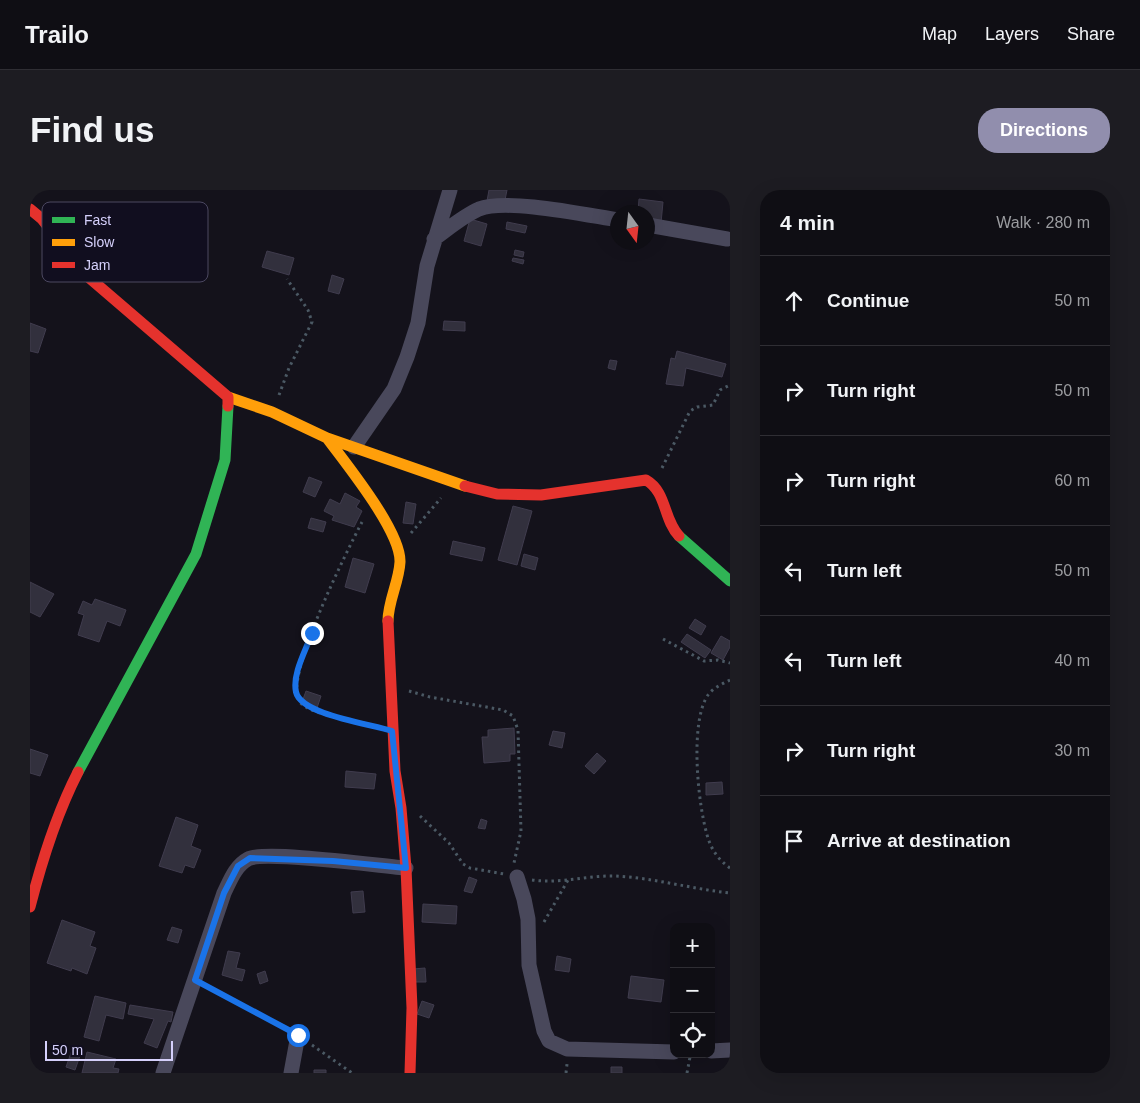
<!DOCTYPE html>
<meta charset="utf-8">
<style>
:root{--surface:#0f0e14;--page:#1d1c22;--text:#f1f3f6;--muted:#9b9ca0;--line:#2f2e34;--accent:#918ead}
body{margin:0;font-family:Helvetica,sans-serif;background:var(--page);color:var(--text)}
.controls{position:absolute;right:15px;bottom:15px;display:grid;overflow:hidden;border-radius:10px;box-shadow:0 5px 20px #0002}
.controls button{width:45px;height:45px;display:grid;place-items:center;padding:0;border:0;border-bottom:1px solid var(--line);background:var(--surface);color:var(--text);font:25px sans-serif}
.compass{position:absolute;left:580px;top:15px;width:45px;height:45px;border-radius:50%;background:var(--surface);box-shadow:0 5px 20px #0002;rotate:165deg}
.scale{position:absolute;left:15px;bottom:12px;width:128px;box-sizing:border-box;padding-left:5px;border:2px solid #d5d0fb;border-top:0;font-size:14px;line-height:18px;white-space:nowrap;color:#d5d0fb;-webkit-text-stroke:4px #110e1f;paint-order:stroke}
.stop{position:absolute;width:15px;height:15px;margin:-11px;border:4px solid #1a73e8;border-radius:50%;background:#fff}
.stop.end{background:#1a73e8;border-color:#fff;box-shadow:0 1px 5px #0008}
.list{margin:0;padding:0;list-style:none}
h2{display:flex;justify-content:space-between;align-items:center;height:65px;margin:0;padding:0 20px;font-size:21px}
h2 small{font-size:16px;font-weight:400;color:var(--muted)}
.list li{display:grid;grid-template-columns:32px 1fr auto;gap:15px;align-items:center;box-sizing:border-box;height:90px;padding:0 20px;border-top:1px solid var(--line)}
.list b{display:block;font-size:19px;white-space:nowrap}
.list em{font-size:16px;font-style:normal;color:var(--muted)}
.icon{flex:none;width:28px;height:28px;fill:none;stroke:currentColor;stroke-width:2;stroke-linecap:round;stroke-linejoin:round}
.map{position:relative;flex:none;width:700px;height:883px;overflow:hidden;border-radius:20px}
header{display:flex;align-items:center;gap:30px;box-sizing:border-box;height:70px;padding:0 25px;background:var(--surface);border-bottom:1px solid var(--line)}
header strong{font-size:24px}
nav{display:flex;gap:28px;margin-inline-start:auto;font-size:18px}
.intro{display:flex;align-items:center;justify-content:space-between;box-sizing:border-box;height:120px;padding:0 30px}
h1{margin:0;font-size:35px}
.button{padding:12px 22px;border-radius:20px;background:var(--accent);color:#fff;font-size:18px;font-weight:700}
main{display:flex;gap:30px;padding:0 30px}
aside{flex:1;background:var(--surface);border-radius:20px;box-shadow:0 5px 20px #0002}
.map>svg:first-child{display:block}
.building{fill:#32303d;stroke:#403c4e}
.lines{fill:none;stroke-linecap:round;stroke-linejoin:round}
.path{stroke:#4b5964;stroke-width:3;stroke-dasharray:2.5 4;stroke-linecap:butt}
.street{stroke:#49485b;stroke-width:15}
.fast{stroke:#30b455;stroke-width:11}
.slow{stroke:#ff9f0a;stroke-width:11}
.jam{stroke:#e5322d;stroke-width:11}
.route{stroke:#1a73e8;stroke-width:6}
.key{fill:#110e1f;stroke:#4c4861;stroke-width:1}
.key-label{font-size:14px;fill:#d5d0fb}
</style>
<header>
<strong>Trailo</strong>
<nav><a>Map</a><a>Layers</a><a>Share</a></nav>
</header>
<div class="intro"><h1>Find us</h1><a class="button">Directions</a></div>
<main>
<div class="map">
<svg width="700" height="883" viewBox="0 0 700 883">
<rect width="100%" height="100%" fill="#14121b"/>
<path class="building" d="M459,0H477L474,15L457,11Z
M609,9L633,12L631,33L618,31V22H608Z
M440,29L457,34L451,56L434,51Z
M477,32L497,36L495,43L476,39Z
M485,60L494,62L493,67L484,65Z
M237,61L264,68L259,85L232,77Z
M483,68L494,70L493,74L482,71Z
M302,85L314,89L309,104L298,101Z
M414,131L435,132V141L413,140Z
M0,133L16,139L8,163L0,161Z
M647,161L696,174L692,187L656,178L653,196L636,194L641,168L645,169Z
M580,170L587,171L585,180L578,178Z
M279,287L292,292L285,307L273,302Z
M315,303L330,311L326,317L332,321L324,337L302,330L304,326L294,321L300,309L310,314Z
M376,312L386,314L383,334L373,333Z
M483,316L502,321L487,375L468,370Z
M281,328L296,332L293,342L278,338Z
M423,351L455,358L452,371L420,364Z
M494,364L508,368L505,380L491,376Z
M323,368L344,374L335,403L315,397Z
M0,392L24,404L10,427L0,422Z
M65,409L96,420L90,436L77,431L69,452L48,445L54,425L48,423L53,411L62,415Z
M665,429L676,436L671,445L659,438Z
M657,444L681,460L675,468L651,452Z
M691,446L700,451V457L693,470L681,463Z
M276,501L291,506L287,518L272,512Z
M484,538L485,564H480V571L454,573L452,547H458V540Z
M523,541L535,543L532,558L519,555Z
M0,559L18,565L10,586L0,583Z
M567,563L576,571L564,584L555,576Z
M316,581L346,584L344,599L315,597Z
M692,592L693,604L676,605V593Z
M146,627L168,635L161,656L171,660L164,678L155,675L152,683L129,676Z
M451,629L457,631L455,639L448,638Z
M439,687L447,690L442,703L434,701Z
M333,701L335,722L323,723L321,702Z
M393,714L427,716L426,734L392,732Z
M32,730L65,742L60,756L66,758L57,784L42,778L41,781L17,773Z
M142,737L152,740L148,753L137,750Z
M198,761L210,763L206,778L215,780L212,791L192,785Z
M527,766L541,769L539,782L525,780Z
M395,778L396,792H383V779Z
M235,781L238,791L230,794L227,784Z
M601,786L634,790L631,812L598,808Z
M65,806L96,813L93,829L76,825L69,851L54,847Z
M392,811L404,815L399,828L387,824Z
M100,815L143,822L141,832L138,831L127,858L114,853L124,829L98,824Z
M42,860L51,863L45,880L36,877Z
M57,862L86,869L83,878L89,879L88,883H52Z
M581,877H592V883H581Z
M284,880H296V883H284Z"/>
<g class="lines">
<path class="path" d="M45,41L81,75L93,90
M249,205L259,178L282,132L278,120L257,89
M632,278L660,221L667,217L683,215L690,200L700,195
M332,332C318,359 254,486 269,511C279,526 328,530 345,536
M381,343L411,308
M633,449L674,471L688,470L700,473
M700,490C692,494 683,498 678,505C659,532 668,620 679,651C683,662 690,671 700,678
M379,501L400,507L473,520L483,526L488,540L491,641L484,673
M390,626L419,653L433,674L440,678L474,684
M502,690C531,694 558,685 586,686C624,688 662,699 700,703
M514,732L538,690
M177,796L255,838
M282,855L322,883
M536,883L537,874
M657,883L660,867"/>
<path class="street" d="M618,35L697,49
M404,49C418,39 433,26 449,19C477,8 556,25 588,30
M324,257L364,199L377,167L388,133L397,76L420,0
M487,687L494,709L498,729L499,775L514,841L519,851L537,859L644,862
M681,861L700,860
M133,883L194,703C200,691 205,676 218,669C234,660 351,676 376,678
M261,883L268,845"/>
<path class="fast" d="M649,346L700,391
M48,582L166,364L195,270L198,216"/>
<path class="slow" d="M198,207L242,222L297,248L435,296
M297,248C316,274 371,341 370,372C369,392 358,411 358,431"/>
<path class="jam" d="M0,19L12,29L56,85L198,207V216
M435,296L467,304L511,305L616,290C637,302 633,329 649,346
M358,431L365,581L371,618L376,678L382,818L380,883
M0,717C12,670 26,625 48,582"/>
</g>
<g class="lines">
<path class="route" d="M268,845L165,790L194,703L208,676L220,668L303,671L376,678L362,541C341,534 271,525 266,502C262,484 276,460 282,443"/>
</g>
<rect x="12" y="12" width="166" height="80" rx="8" class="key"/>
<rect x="22" y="27" width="23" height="6" fill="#30b455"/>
<rect x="22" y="49" width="23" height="7" fill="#ff9f0a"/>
<rect x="22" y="72" width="23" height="6" fill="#e5322d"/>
<g class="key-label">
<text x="54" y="35">Fast</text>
<text x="54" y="57">Slow</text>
<text x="54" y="80">Jam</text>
</g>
</svg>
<div class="controls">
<button>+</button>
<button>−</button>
<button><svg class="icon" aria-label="locate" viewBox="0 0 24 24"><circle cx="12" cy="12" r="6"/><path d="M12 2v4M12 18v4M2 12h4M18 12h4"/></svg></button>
</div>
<svg class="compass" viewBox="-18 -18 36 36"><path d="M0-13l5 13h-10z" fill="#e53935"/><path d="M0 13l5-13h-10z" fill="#9b9ca0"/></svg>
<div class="scale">50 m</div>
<div class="stop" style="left:268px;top:845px"></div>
<div class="stop end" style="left:282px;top:443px"></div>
</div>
<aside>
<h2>4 min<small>Walk · 280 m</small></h2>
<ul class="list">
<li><svg class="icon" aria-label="ahead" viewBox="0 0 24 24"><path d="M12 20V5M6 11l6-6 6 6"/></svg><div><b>Continue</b></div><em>50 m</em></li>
<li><svg class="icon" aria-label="right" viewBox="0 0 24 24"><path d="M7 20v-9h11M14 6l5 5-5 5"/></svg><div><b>Turn right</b></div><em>50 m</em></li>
<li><svg class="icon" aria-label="right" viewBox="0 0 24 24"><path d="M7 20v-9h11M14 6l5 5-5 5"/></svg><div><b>Turn right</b></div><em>60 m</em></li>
<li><svg class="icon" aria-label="left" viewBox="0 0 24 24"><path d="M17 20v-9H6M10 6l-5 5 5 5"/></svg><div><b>Turn left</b></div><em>50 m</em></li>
<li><svg class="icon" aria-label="left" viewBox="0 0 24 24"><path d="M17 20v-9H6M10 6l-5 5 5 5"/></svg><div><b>Turn left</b></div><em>40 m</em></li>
<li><svg class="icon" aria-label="right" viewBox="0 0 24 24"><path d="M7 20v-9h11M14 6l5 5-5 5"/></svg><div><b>Turn right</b></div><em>30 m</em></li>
<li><svg class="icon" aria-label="arrive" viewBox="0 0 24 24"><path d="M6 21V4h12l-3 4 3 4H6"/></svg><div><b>Arrive at destination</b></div></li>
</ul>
</aside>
</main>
